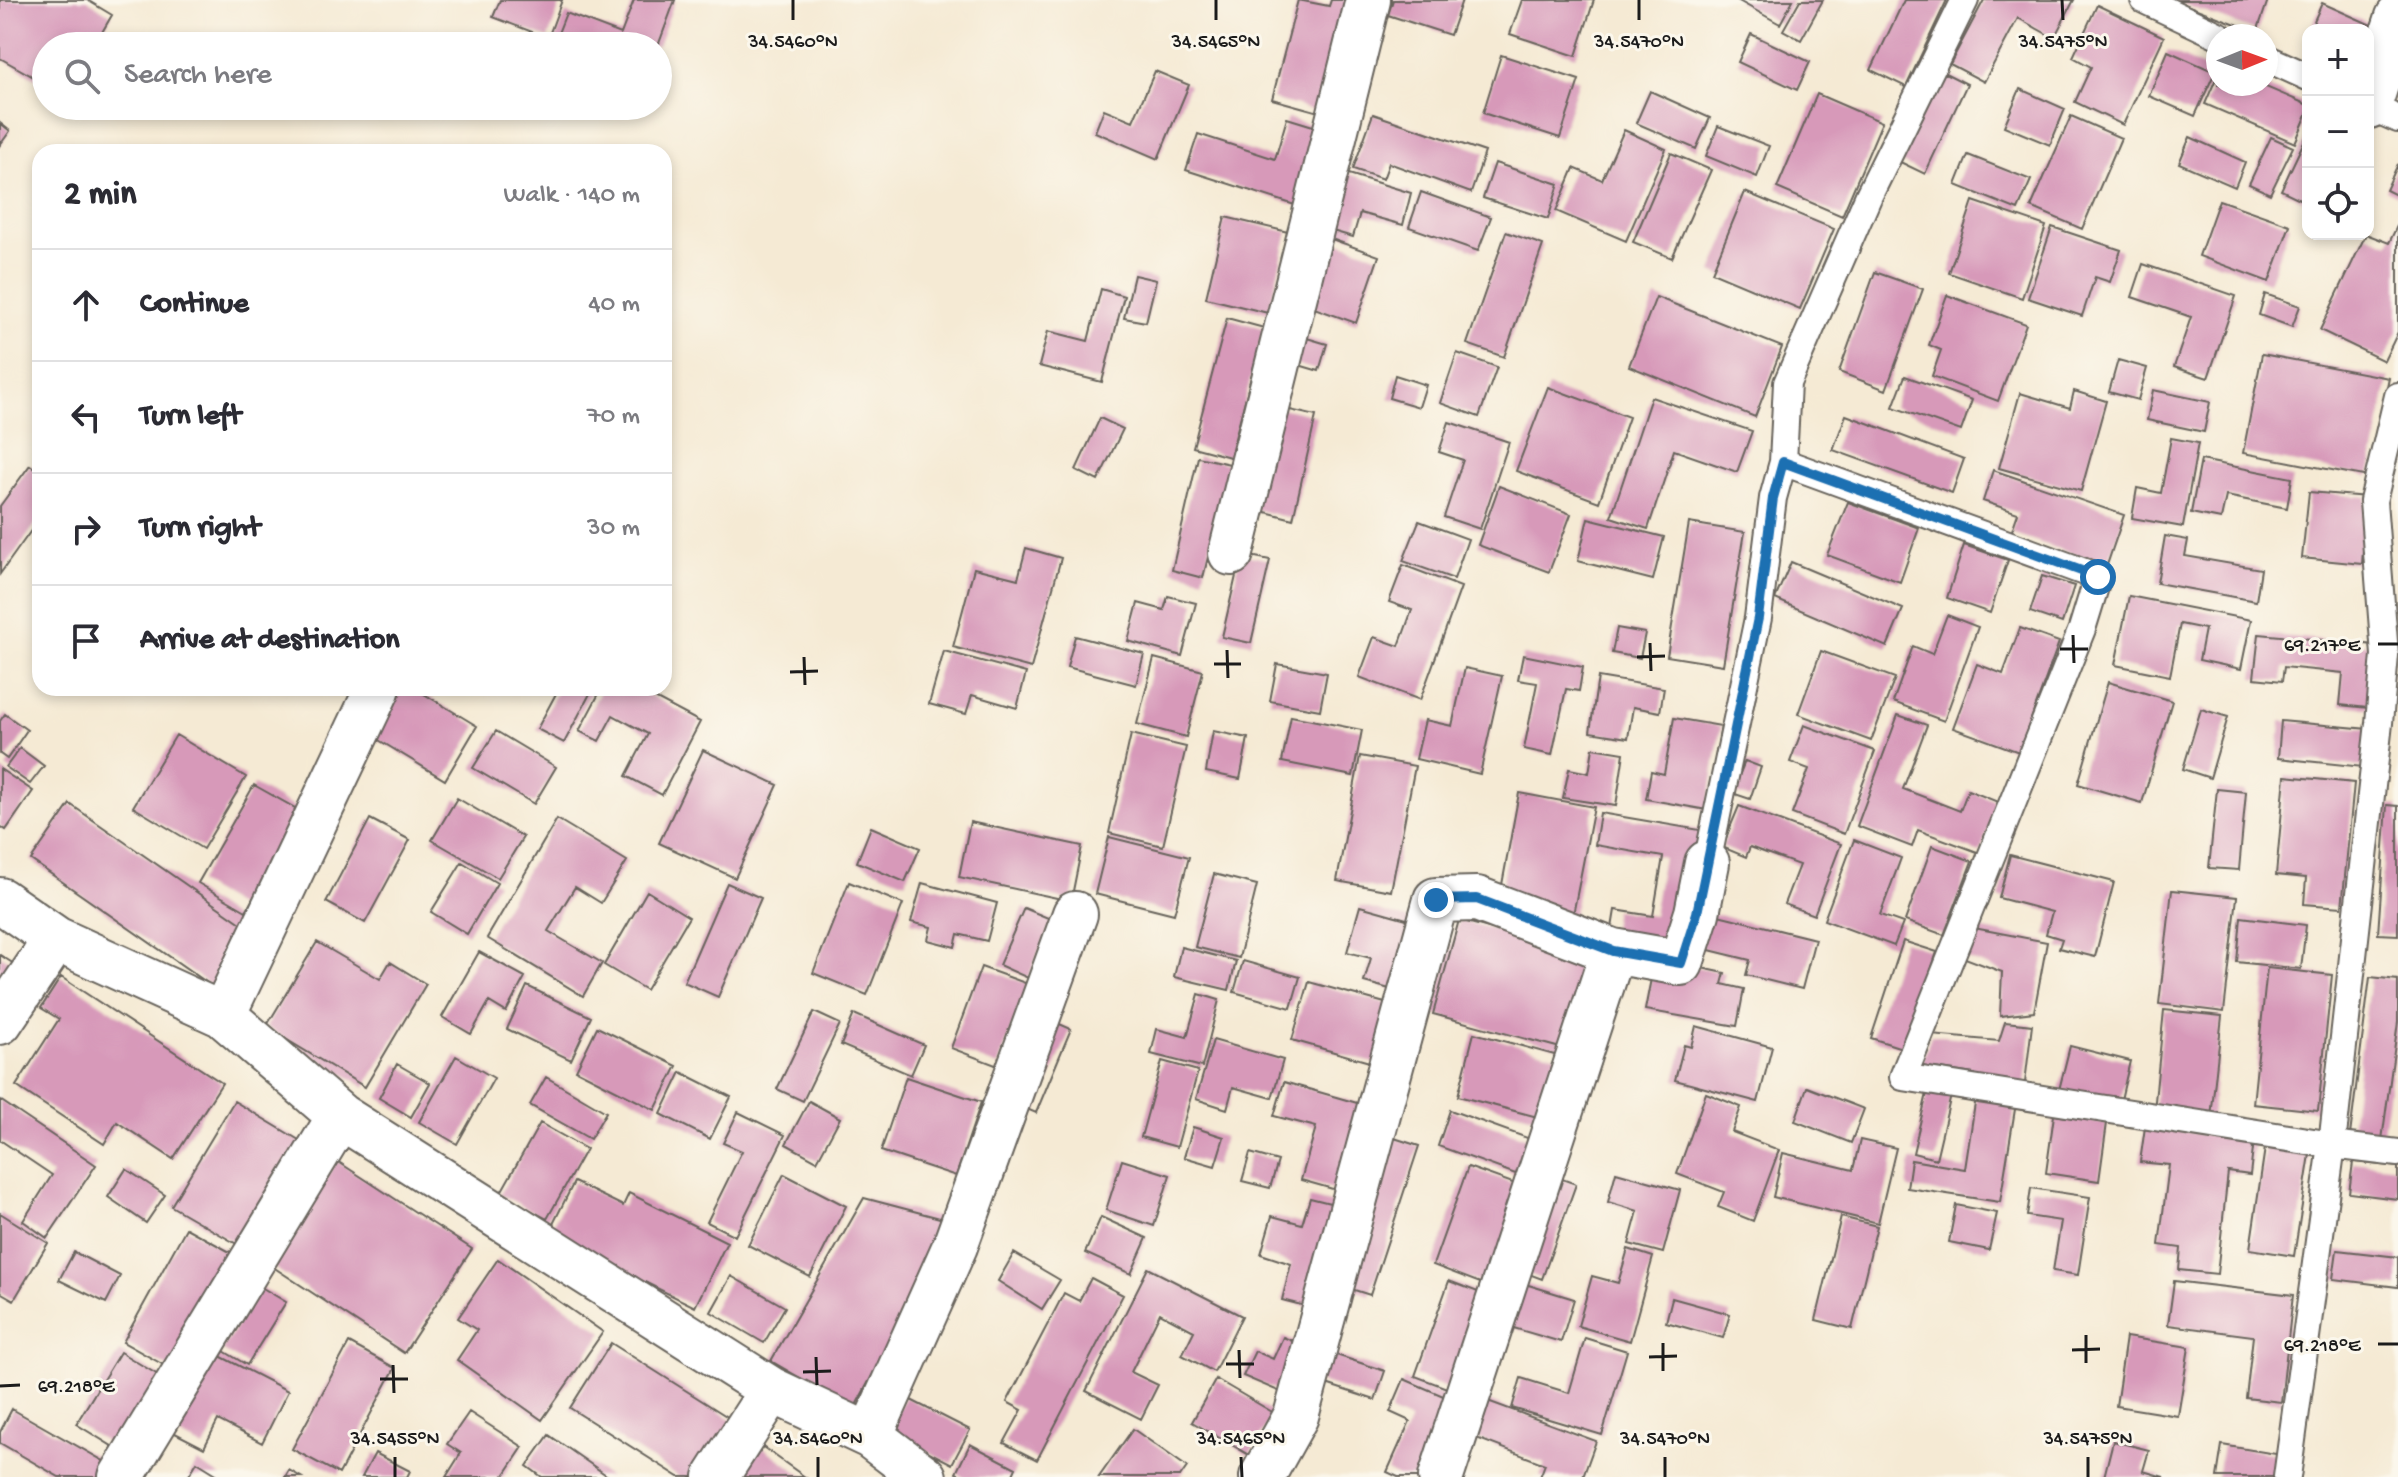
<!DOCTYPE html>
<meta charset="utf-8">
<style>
:root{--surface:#fff;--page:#f7f7f7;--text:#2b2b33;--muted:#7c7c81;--line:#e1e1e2}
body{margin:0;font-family:"Gochi Hand",sans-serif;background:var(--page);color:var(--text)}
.controls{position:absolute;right:24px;top:24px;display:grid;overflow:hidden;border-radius:16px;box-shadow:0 4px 12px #0003}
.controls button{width:72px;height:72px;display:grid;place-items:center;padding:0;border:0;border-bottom:2px solid var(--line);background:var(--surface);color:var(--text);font:40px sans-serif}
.compass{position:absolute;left:2206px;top:24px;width:72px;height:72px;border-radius:50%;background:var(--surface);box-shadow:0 4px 12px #0003;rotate:89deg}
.stop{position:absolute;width:24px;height:24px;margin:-18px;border:6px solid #1f6fb2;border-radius:50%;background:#fff}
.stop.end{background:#1f6fb2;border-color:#fff;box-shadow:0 2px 8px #0008}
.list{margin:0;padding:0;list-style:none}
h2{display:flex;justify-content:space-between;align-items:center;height:104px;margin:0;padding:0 32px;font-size:34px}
h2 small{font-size:26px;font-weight:400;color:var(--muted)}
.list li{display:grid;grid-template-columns:52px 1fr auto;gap:24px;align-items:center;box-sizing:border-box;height:112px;padding:0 32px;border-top:2px solid var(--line)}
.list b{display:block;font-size:30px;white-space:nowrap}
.list em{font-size:26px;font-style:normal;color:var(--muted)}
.icon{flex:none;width:44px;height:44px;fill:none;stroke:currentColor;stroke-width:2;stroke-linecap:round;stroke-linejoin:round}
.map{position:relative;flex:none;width:2398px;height:1477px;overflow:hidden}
.search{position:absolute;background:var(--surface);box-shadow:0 4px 12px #0003;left:32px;top:32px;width:640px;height:88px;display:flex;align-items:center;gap:20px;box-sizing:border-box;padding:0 28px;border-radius:44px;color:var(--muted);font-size:30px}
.panel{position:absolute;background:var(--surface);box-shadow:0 4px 12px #0003;left:32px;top:144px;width:640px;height:552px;border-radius:24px}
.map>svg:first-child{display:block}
.building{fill:#d799b9}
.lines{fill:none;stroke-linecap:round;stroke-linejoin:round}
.service-casing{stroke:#68645c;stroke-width:30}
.minor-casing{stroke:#68645c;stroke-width:48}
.service{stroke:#fff;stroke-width:26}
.minor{stroke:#fff;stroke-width:44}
.route{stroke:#1f6fb2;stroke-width:10}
.ticks{fill:none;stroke:#1c1c1c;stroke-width:3}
.ticks-label{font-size:20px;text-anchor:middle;fill:#1c1c1c;stroke:#fbf7ec;stroke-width:6;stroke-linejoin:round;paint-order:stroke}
</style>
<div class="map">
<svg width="2398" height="1477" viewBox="0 0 2398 1477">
<rect width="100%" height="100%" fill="#fbf7ec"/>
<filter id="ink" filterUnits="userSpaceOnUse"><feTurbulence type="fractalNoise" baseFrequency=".0125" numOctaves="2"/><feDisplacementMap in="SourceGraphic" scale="16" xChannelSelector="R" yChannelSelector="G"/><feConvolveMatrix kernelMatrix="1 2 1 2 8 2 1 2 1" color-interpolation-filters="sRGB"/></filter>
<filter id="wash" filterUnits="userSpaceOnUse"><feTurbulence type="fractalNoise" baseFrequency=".006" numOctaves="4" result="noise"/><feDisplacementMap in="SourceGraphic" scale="32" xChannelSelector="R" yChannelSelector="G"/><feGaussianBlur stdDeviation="1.8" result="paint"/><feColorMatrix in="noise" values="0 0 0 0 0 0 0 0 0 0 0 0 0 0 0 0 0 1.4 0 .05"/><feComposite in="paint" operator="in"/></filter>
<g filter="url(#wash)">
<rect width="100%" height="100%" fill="#f5ead4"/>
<g id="blocks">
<path class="building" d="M0,0H87L112,15L94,46H46V84L0,58Z
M500,0H562L548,38L493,17Z
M634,0H675L658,46H553L566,13L621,34Z
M1298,0L1329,6L1331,0H1360L1330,115L1272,99Z
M1393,0H1462L1450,35L1388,15Z
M1522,0H1594L1576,56L1510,34Z
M1737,0H1793L1780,24Z
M1800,0H1823L1801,40L1783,30Z
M1904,0H1947L1906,87L1871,70Z
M1984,0H2074L2054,38L2018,18L1984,82L1950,64Z
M2173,0H2268L2257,32Z
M2322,3L2378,28L2368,51V30H2310Z
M2097,5L2164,37L2123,125L2075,102L2091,67L2073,57Z
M1751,34L1810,62L1797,90L1738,62Z
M2168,51L2215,72L2195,116L2149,96Z
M1501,55L1579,80L1560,138L1483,113Z
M1939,70L1967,84L1925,174L1896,160Z
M1155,71L1189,85L1158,159L1095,132L1104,109L1133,121Z
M2218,74V84H2259L2308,105V112L2295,143L2205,104Z
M2020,89L2065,109L2050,145L2004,126Z
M1650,91L1710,118L1696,149L1636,123Z
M1817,94L1882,122L1842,216L1777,188Z
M1373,114L1485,152L1471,193L1389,163L1383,179L1353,169Z
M2071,116L2121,138L2082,229L2031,207Z
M1287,118L1326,130L1301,207L1186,170L1198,134L1275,159Z
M0,123L10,131L0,145Z
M1718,126L1769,146L1757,177L1706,156Z
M1624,130L1666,149L1626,241L1556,211L1574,168L1602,180Z
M2308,133V203L2281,190Z
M2190,137L2245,162L2235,187L2179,163Z
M2271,137L2293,147L2270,194L2249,184Z
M1671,153L1711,170L1672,258L1633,242Z
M1968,155L2031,180L2018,210L1956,185Z
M1495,163L1559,184L1548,219L1483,198Z
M2398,164V196L2386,190Z
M1339,171L1411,193L1403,225L1360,213L1353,237L1322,228Z
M1421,192L1491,217L1478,251L1409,227Z
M1745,192L1834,229L1800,309L1712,272Z
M2219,200L2290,225L2269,282L2199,256Z
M1973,201L2046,226L2022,298L1949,273Z
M1225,217L1288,232L1268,313L1206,298Z
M2398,224V332L2384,361L2320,330L2366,234L2389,243Z
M2052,227L2121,250L2110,282L2095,277L2082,316L2028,298Z
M1506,232L1543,245L1504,357L1467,344Z
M1323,236L1379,256L1356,323L1300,303Z
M2143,264L2236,296L2208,378L2174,367L2191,317L2132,297Z
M1875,272L1923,289L1886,390L1839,372Z
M1134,275L1156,280L1146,322L1124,318Z
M1101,289L1124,296L1102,382L1039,366L1048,331L1088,341Z
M2265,294L2300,306L2292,327L2259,315Z
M1947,295L2026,324L1998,401L1932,376L1941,350L1929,345Z
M1656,297L1782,347L1755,417L1629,366Z
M1227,318L1264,328L1230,457L1193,447Z
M1300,336L1327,344L1319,371L1292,363Z
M1457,353L1497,367L1479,417L1440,403Z
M2262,354L2389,378L2369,477L2243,453Z
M2118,360L2147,368L2138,400L2109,392Z
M1395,375L1426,385L1419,407L1389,398Z
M1905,376L1972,400L1961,431L1893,407Z
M1548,387L1629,417L1599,502L1516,471Z
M2153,390L2210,402L2204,432L2147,420Z
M2074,391L2106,401L2081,491L1999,468L2020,393L2070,408Z
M1651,397L1752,431L1737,472L1674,450L1648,529L1611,517Z
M1277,407L1316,416L1293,519L1254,509Z
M1846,415L1964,459L1952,493L1833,450Z
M1100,418L1123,429L1098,481L1076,470Z
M1449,422L1509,442L1480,529L1444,517L1463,460L1439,452Z
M2171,438L2198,443L2183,527L2132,518L2137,488L2161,493Z
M1198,457L1230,464L1203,578L1172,570Z
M2201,460L2292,478L2287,508L2226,496L2221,519L2191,513Z
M30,465L40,472V518L0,574V506Z
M1993,470L2124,515L2107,565L2011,533L2018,513L1983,501Z
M1499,486L1571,514L1549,572L1478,545Z
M2309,492L2367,497L2362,564L2302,558Z
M1848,502L1919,528L1900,582L1827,555Z
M1588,518L1664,537L1653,580L1578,561Z
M1419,521L1468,539L1454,579L1403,561Z
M1689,523L1745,532L1723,665L1667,656Z
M2165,536L2188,540L2185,556L2261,569L2256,601L2157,583Z
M1964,545L2008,560L1990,613L1947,598Z
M1026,548L1061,558L1031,668L953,647L974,568L1018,579Z
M1241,554L1270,560L1251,643L1222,637Z
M1791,562L1903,609L1887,647L1775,599Z
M1403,565L1461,587L1420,700L1359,677L1374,637L1399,646L1412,610L1389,602Z
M2042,576L2074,586L2062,623L2030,612Z
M1168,596L1196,603L1182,656L1128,641L1138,603L1164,610Z
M2129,596L2251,620L2241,669L2199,660L2205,629L2180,624L2170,676L2115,665Z
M1947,615L1978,627L1944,721L1893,702L1913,646L1932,654Z
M1617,628L1645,633L1640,658L1612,653Z
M2020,628L2059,642L2019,752L1953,728L1977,664L2003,674Z
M2259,634L2375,645L2368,708L2340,705L2343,673L2284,667L2282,681L2254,678Z
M1075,636L1144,654L1136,685L1067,667Z
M944,651L1026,673L1017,708L972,695L966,714L929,704Z
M1821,651L1895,678L1871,741L1798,714Z
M1523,655L1583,667L1579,691L1566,689L1552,755L1524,749L1537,683L1518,680Z
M1154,658L1203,671L1186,737L1137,724Z
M1277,664L1327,673L1320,710L1270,701Z
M1465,668L1502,676L1480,774L1416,759L1425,720L1452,726Z
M1598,677L1664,688L1660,712L1633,707L1628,738L1590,732Z
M2108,682L2172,701L2142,803L2078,784Z
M401,688H414L477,726L445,780L372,736Z
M559,688H593L564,743L537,729Z
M602,688H636L700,722L662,795L626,776L648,734L613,715L599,741L579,731Z
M2201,709L2228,717L2210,778L2183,769Z
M5,714L27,730L7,759L0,754V721Z
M1898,715L1927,725L1903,789L1960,811L1968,790L1998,802L1980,853L1918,830L1912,847L1857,826Z
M1291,716L1362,730L1353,776L1282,762Z
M1674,718L1721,726L1707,810L1646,799L1651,771L1664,774Z
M2281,721L2368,729L2363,767L2278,758Z
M1804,725L1875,751L1844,834L1792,814L1809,769L1790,762Z
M496,731L556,767L534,804L473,768Z
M1213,731L1248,738L1240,779L1206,772Z
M1131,734L1186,747L1163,846L1109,833Z
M176,735L246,777L203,849L133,807Z
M20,748L44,766L30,784L6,767Z
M1593,748L1624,753L1616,806L1563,798L1569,769L1589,773Z
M703,750L778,785L735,878L659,843Z
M1360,756L1415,766L1391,891L1337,881Z
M1745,761L1761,767L1750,799L1732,793Z
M0,769L33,791L6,830L0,826Z
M2285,776L2354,783L2342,907L2304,904L2306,878L2276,875Z
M254,785L302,812L246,911L198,883Z
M2217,789L2246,792L2239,870L2209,868Z
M1519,793L1594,807L1573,915L1499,901Z
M457,798L523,837L498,878L432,840Z
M70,804L251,930L212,986L31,860Z
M2387,805L2398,806V935L2378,934Z
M1739,806L1841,844L1814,915L1784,904L1799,865L1750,847L1746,857L1722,847Z
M1600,813L1700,830L1679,958L1609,946L1615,910L1653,916L1663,857L1595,845Z
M370,819L410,840L365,923L326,902Z
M557,819L627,861L601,903L575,887L548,931L602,963L583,996L487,938Z
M970,822L1082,846L1071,901L959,877Z
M871,827L920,848L905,882L857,862Z
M1109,837L1189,857L1174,914L1095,894Z
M1854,840L1901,858L1880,915L1903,923L1894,946L1824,920Z
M1932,846L1972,861L1944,935L1905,921Z
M2010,855L2114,882L2095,957L2059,948L2062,939L2046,934L2052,912L1999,898Z
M462,862L497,883L467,934L431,912Z
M1214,874L1257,885L1239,958L1195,947Z
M849,882L903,904L867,995L813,973Z
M727,883L761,898L718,997L684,982Z
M922,883L997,903L987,941L958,934L955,947L928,940L931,927L911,922Z
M2172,890L2237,897L2224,1012L2159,1004Z
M647,891L689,917L646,990L604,965Z
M1360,906L1428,925L1408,994L1364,982L1371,958L1347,952Z
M1024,908L1053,920L1028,978L999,965Z
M1710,913L1815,939L1802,989L1746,975L1750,960L1701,948Z
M2241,917L2306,925L2301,969L2237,962Z
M1459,920L1592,956L1568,1050L1433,1014Z
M1974,928L2047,942L2034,1012L2000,1016L2002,972L1965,958Z
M1903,941L1937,952L1905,1049L1871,1038Z
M317,942L380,979L390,962L426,984L365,1087L266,1027Z
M1181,947L1236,961L1229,990L1174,977Z
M479,952L525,977L506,1012L489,1002L471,1034L442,1017Z
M0,955L22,969L0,1004Z
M1243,961L1300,977L1291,1008L1234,992Z
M1692,966L1725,973L1722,984L1744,989L1737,1026L1645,1010L1653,968Z
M981,967L1028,984L998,1066L951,1048Z
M2267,968L2332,975L2318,1111L2253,1104Z
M61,977L222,1083L173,1159L117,1122L104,1144L16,1086L59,1019L41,1008Z
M2370,977L2398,980V1022L2382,1140L2350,1135Z
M1309,982L1403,1008L1387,1067L1292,1040Z
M527,986L591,1017L571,1060L507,1029Z
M1199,994L1219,1000L1202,1067L1151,1054L1157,1029L1187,1037Z
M2164,1010L2222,1016L2211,1117L2154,1111Z
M814,1012L840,1024L803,1101L777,1089Z
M854,1014L924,1045L911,1075L841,1045Z
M1048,1019L1071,1029L1036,1113L1013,1103Z
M2005,1022L2032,1025L2024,1091L1975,1084V1074L1921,1066L1931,1035L1999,1041Z
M1696,1026L1772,1047L1758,1102L1675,1080L1684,1045L1691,1047Z
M597,1027L677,1066L655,1110L576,1070Z
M1474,1033L1562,1057L1545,1119L1458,1096Z
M1213,1040L1283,1060L1272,1098L1233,1087L1227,1109L1196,1099Z
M2070,1046L2130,1061L2120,1104L2059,1090Z
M456,1056L494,1078L457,1144L419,1122Z
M1162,1061L1198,1071L1177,1147L1141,1137Z
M397,1064L430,1083L411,1117L379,1098Z
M681,1072L731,1097L710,1139L661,1114Z
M546,1077L606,1112L590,1139L530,1105Z
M906,1077L981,1102L956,1176L881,1151Z
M1284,1082L1371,1107L1347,1193L1301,1180L1316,1127L1274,1116Z
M1929,1085L1952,1091L1936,1159L1913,1153Z
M1807,1087L1864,1109L1851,1143L1795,1121Z
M1706,1093L1741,1107L1732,1132L1779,1150L1753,1221L1718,1207L1724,1192L1677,1174Z
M1976,1097L2016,1103L2000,1202L1907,1188L1911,1160L1965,1169Z
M0,1100L96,1165L47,1238L23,1221L52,1175L0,1140Z
M234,1101L309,1146L247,1250L171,1206Z
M809,1101L840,1118L817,1161L786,1144Z
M1450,1110L1533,1140L1521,1176L1438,1146Z
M738,1112L785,1135L735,1236L707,1222L742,1151L723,1143Z
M2054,1115L2107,1123L2099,1181L2046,1173Z
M540,1123L586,1149L547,1219L500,1194Z
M1193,1127L1224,1137L1215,1166L1184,1157Z
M2145,1127L2254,1140L2250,1175L2228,1172L2217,1274L2179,1270L2181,1248L2159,1245L2169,1165L2140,1162Z
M1391,1137L1419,1146L1370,1295L1342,1286Z
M1860,1140L1896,1148L1878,1223L1773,1197L1783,1153L1853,1170Z
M2266,1141L2311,1148L2294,1256L2250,1249Z
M1250,1153L1278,1161L1270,1188L1242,1181Z
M1122,1160L1170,1175L1154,1226L1106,1210Z
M337,1161L472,1249L404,1353L270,1265Z
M2353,1162L2398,1167V1199L2349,1193Z
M1468,1167L1524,1187L1488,1286L1433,1265Z
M126,1169L165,1195L146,1223L108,1197Z
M1616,1172L1680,1190L1663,1253L1629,1244L1638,1211L1608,1202Z
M784,1174L846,1206L810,1277L748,1245Z
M1548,1174L1576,1184L1542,1279L1513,1268Z
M574,1182L623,1206L629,1193L727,1242L695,1307L548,1234Z
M2031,1188L2090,1197L2078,1275L2053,1271L2061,1221L2027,1216Z
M864,1198L955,1222L854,1409L771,1361Z
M1310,1198L1342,1206L1313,1308L1282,1300L1291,1264L1261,1254L1272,1216L1302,1224Z
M1956,1205L1997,1213L1989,1250L1949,1242Z
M0,1213L48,1243L14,1300L0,1292Z
M1101,1217L1147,1238L1131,1274L1085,1253Z
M1841,1217L1877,1226L1852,1329L1816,1320Z
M186,1228L241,1258L178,1373L123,1342Z
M1628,1249L1653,1257L1630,1341L1578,1326L1592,1276L1618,1283Z
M2337,1250L2398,1257V1287L2333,1279Z
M74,1252L120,1276L106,1303L59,1280Z
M1014,1253L1060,1280L1042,1309L998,1281Z
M498,1259L603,1332L542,1420L457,1360L477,1330L458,1318Z
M1148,1268L1242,1316L1214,1372L1182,1355L1194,1331L1160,1313L1131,1372L1158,1385L1141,1419L1086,1391Z
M731,1276L785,1307L764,1343L711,1312Z
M1091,1278L1123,1295L1037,1460L1004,1443L1022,1410L1007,1402L1064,1293L1079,1301Z
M1512,1280L1574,1299L1561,1342L1500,1324Z
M1449,1281L1486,1295L1452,1390L1415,1376Z
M2174,1281L2293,1295L2281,1402L2246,1398L2253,1336L2168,1325Z
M261,1287L286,1302L247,1365L222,1350Z
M1672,1298L1730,1314L1723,1338L1666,1322Z
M1283,1337L1304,1346L1283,1393L1243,1376L1255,1351L1273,1359Z
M2126,1337L2189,1347L2178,1416L2116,1406Z
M1585,1338L1627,1351L1602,1435L1512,1408L1521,1378L1569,1393Z
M349,1343L395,1368L339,1474L292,1449Z
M611,1343L734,1421L698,1477H679L570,1408Z
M1324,1351L1385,1371L1375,1400L1314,1380Z
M120,1352L168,1381L125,1454L76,1424Z
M214,1353L288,1391L262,1443L218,1420L204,1448L173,1432Z
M1216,1379L1274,1413L1249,1455L1192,1422Z
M1404,1379L1455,1401L1422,1477H1398L1387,1472L1410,1421L1390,1412Z
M905,1397L970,1430L952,1464L887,1430Z
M1485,1400L1596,1441L1583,1477H1540L1545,1464L1471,1436Z
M12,1409L114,1467L109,1477H59L0,1443V1432Z
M469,1412L523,1447L503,1477H446L461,1453L447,1444Z
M1133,1429L1187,1467L1180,1477H1099Z
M549,1435L609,1477H542L527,1466Z
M2113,1441L2149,1450L2143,1471L2164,1477H2104Z
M970,1444L1016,1468L1012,1477H964L956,1473Z
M760,1445L805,1477H737Z
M2222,1445L2288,1456L2285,1477H2217Z
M375,1453L410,1471L407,1477H362Z
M197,1462L221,1477H188Z
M289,1470L301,1477H285Z"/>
</g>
</g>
<g filter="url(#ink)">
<use href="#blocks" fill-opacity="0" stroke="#68645c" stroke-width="2"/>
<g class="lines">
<g class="service-casing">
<path id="service" d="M2144,0L2220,36
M2266,58L2308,77
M2368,106L2398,119
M1783,462L2098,577L2082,629L1903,1077L2332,1145L2398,1153
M1707,863L1758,618L1773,498L1783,462L1787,383L1869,195L1965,0
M2287,1477L2332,1145L2379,723L2385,655L2373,501L2398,396"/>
</g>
<g class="minor-casing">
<path id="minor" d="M2369,106L2398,17
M1231,553L1368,0
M0,900L56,939L223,1015L340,1116L772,1390L870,1436L924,1477
M223,1015L378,688
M0,1022L56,939
M870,1436L955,1246L1075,914
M121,1477L340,1116
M716,1477L772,1390
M1262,1477L1296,1416L1436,900L1477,899L1613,951L1681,963L1697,913L1707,863
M1441,1477L1613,951"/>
</g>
<use href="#service" class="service"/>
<use href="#minor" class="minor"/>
</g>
</g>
<g class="lines" filter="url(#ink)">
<path class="route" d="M1436,900L1477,899L1613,951L1681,963L1697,913L1758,618L1773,498L1783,462L2098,577"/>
</g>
<path class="ticks" d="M793,0V20M1216,0V20M1639,0V20M2062,0L2063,20M2073,635L2074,663M1650,643L1651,671M2378,644H2398M2060,649H2088M1227,650L1228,678M804,657L805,685M1637,657L1665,656M1214,664H1241M790,672L818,671M2086,1335V1363M1663,1343V1371M2378,1344H2398M1239,1350L1240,1378M2072,1350L2100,1349M816,1357L817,1385M1649,1357L1677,1356M1226,1364H1254M393,1365L394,1393M803,1372L831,1371M380,1379H408M0,1386L20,1385M395,1457V1477M818,1457V1477M1241,1457L1242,1477M1665,1457V1477M2088,1457V1477"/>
<g class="ticks-label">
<text x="793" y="47">34.5460°N</text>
<text x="1216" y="47">34.5465°N</text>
<text x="1639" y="47">34.5470°N</text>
<text x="2063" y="47">34.5475°N</text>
<text x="2322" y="651">69.217°E</text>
<text x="2322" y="1351">69.218°E</text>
<text x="76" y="1392">69.218°E</text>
<text x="395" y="1444">34.5455°N</text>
<text x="818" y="1444">34.5460°N</text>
<text x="1241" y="1444">34.5465°N</text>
<text x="1665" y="1444">34.5470°N</text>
<text x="2088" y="1444">34.5475°N</text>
</g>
</svg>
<div class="controls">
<button>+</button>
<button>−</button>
<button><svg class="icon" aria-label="locate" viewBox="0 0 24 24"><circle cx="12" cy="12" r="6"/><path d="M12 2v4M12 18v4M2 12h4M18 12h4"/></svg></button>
</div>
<svg class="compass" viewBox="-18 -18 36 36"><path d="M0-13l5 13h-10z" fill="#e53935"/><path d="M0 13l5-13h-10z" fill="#7c7c81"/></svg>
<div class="stop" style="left:2098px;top:577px"></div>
<div class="stop end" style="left:1436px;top:900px"></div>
<div class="search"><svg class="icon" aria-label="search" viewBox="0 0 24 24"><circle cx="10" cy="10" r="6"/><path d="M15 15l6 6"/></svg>Search here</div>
<section class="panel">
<h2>2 min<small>Walk · 140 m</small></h2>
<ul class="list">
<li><svg class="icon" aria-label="ahead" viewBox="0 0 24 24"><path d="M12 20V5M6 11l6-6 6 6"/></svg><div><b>Continue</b></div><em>40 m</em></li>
<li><svg class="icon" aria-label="left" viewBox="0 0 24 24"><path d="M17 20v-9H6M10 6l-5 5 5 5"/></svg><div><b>Turn left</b></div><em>70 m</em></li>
<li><svg class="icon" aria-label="right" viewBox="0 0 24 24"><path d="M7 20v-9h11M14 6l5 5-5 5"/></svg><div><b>Turn right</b></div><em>30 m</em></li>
<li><svg class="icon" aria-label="arrive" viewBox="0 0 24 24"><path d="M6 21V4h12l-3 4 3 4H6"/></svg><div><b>Arrive at destination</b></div></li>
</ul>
</section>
</div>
